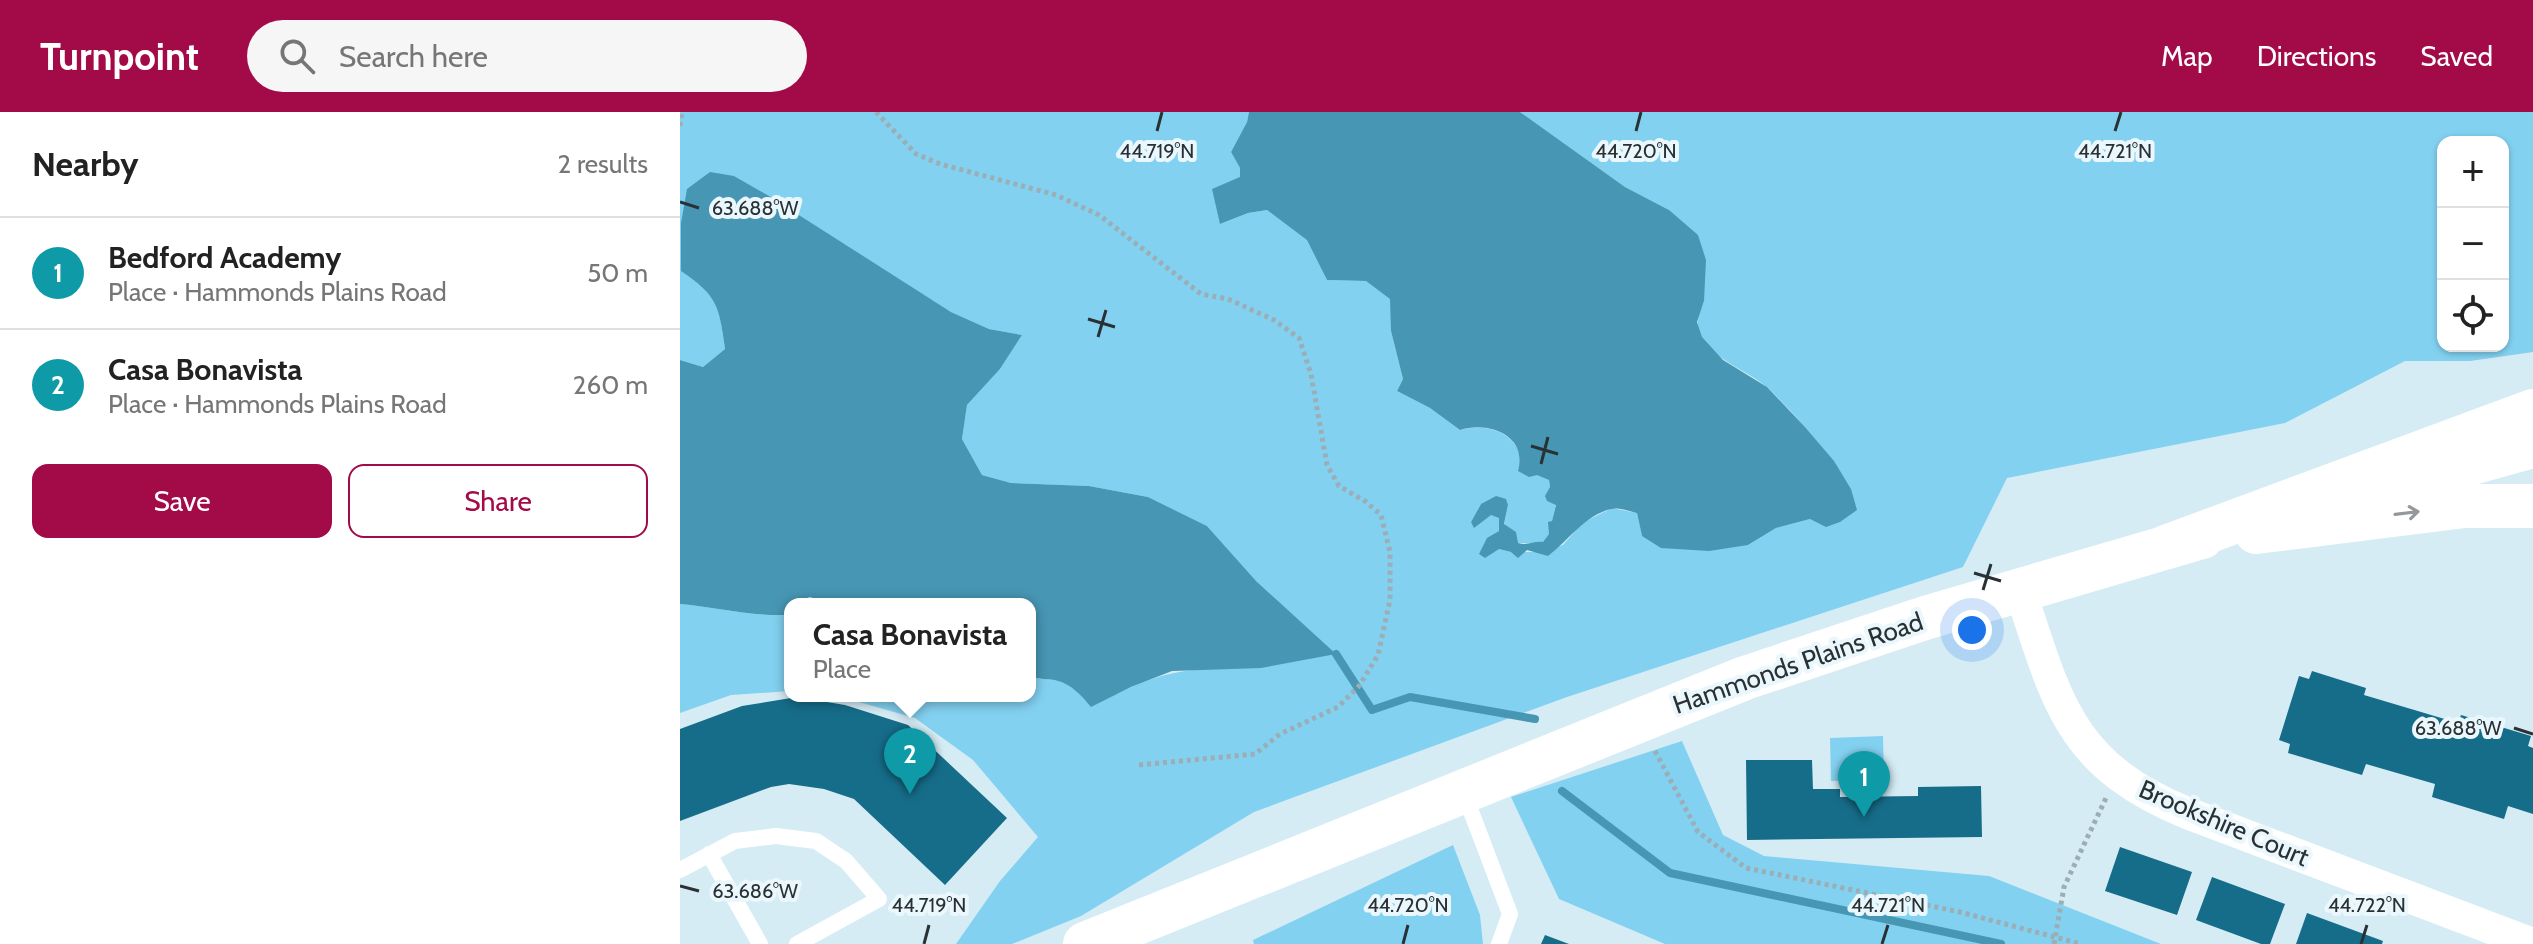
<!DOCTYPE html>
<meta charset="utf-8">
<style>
:root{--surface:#fff;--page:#f6f6f6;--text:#222;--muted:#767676;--line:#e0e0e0;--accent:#a20a48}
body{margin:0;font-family:Cabin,sans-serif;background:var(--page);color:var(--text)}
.controls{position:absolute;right:24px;top:24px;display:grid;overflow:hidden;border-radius:16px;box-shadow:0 2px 6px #0004}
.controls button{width:72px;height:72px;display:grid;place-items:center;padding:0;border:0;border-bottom:2px solid var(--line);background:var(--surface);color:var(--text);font:40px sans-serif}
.you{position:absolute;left:1292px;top:518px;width:28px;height:28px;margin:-20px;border:6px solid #fff;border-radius:50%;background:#1a73e8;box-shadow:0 0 0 12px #1a73e833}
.badge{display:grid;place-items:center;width:52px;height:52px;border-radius:50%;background:var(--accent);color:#fff;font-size:26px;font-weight:700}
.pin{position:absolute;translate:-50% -66px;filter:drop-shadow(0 2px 4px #0008)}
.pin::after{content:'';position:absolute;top:42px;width:28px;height:24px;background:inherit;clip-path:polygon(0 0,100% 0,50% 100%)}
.popup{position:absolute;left:104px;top:486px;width:252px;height:104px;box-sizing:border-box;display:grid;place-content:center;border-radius:16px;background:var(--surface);filter:drop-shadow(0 2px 6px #0005);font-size:26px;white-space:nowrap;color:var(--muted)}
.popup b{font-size:30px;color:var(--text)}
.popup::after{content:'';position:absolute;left:50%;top:100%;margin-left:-16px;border:16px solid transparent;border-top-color:var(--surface)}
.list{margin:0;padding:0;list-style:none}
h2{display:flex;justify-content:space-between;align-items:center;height:104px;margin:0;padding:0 32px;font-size:34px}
h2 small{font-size:26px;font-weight:400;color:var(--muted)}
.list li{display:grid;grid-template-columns:52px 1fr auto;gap:24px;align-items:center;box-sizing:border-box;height:112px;padding:0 32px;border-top:2px solid var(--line)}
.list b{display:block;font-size:30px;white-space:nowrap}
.list p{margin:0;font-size:26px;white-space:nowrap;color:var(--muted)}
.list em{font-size:26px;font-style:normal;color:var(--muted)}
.actions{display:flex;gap:16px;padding:24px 32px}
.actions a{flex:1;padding:18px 0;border:2px solid var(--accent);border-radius:16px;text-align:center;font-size:28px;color:var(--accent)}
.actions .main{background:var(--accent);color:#fff}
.icon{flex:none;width:44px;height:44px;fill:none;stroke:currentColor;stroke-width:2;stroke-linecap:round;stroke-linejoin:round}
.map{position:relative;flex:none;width:1853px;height:832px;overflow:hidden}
header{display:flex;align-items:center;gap:48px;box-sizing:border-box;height:112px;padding:0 40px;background:var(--accent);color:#fff}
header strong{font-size:38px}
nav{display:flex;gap:44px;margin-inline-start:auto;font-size:28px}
.search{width:560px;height:72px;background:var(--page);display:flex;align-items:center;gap:20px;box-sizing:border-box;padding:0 28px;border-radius:44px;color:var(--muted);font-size:30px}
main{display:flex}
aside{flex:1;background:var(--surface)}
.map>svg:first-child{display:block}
.green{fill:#83d1f1;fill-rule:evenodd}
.water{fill:#4796b4}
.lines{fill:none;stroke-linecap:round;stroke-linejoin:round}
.stream{stroke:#4796b4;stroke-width:8}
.building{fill:#166d8a}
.path{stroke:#9badb5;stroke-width:5;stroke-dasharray:4 4;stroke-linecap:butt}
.service{stroke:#fff;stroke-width:16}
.minor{stroke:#fff;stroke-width:32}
.secondary{stroke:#fff;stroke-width:44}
.motorway{stroke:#fff;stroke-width:44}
.oneway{stroke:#94989a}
.ticks{fill:none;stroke:#293135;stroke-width:3}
.labels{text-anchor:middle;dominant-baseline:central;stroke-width:8;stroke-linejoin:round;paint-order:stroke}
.street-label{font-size:26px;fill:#293135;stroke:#eaf7fd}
.ticks-label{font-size:20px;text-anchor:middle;fill:#293135;stroke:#eaf7fd;stroke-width:8;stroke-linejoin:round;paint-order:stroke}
</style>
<header>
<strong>Turnpoint</strong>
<div class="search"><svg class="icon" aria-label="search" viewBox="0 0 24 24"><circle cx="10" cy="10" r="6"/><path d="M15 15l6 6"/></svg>Search here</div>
<nav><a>Map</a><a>Directions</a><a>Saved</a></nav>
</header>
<main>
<aside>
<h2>Nearby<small>2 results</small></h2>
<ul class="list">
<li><span class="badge" style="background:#0f9aa8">1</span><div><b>Bedford Academy</b><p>Place · Hammonds Plains Road</p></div><em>50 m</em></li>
<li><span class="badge" style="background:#0f9aa8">2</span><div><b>Casa Bonavista</b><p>Place · Hammonds Plains Road</p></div><em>260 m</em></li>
</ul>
<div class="actions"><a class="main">Save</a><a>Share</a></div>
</aside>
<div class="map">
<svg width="1853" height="832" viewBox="0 0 1853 832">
<rect width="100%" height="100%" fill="#d5ecf5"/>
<path class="green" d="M0,0H569L567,10L551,40L560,56V66L540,112L568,101L587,98L628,128L647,168L686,169L711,187V219L723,267L717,279L750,296L780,318C805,310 843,321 840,354L869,368L870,375L867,389L876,392L869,422L863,431H837L824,413L828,393L801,392L791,410L811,403L819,405V419L814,423L819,437L831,440H857L883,433L902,411L932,396L957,401L962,424L1068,433L1096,416L1130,407L1171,377C1149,341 1120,307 1089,277C1068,258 1036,250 1021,224C1014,212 1020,201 1024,189L989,98L945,75L840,0H1853V240L1790,249H1725L1605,311L1327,366L1283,455L887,585L574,700L401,804L332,832H276L320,769L358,725L293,648L235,606L158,584H350V564C359,568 368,566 378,569C392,573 402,584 412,594C451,575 478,560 523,557L577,470L527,414L468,385L409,374L331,371L302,363L282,327L287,293L320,257L342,223L309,217L271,200L54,64L1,158C39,184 39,192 45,237L23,255L0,248ZM1763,30H1823V234H1763Z
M0,492C35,495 68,504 104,503L110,494V579L51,583L0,601Z
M1203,624L1204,667L1151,669L1150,626Z
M1002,629L1043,723L1084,744L1309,764L1481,832H985L879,787L831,685Z
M773,733L800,803L803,832H574L573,828Z"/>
<path class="water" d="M569,0H840L945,75L989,98L1018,123L1026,148L1024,189L1017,210L1022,225L1043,248L1087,275L1125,315L1154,349L1171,377L1177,398L1160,410L1146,415L1130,407L1096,416L1068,433L1029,439L981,436L962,424L957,401C950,399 938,395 931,397C905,403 888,429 868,444L847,438L838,446L831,440L819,437L805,446L799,442L807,426L819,419V406L811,403L794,416L791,410L801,392L816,384L826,387L828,393L824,412L836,420L838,431C847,434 854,429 863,430L869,422L868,410L872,409L876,393L867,389L865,384L870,375L869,368L857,363L849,365L838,359C848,323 808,309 780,318L750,296L717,279L723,267L711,219L710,187L686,169L647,168L627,128L587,98L568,101L540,112L532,77L560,65V56L551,40L567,10Z
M30,60L54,64L89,84L271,200L309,217L342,223L320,257L287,293L282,327L302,363L331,371L409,374L468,385L527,414L577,470L656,542L581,556L492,559L451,575L411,595C402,584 392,573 378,569C368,566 359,568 350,564V492H150L130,485L110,492L104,503C68,504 35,495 0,492V248L23,255L45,237C39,194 38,184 1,159V111L7,77Z"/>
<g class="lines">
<path class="stream" d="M656,542L692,598L730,585L855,607
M882,679L990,761L1321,832"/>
</g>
<path class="building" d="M1632,559L1686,576L1684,583L1778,611L1781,603L1851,624L1848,634L1853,636V702L1828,694L1824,707L1752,685L1755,672L1686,652L1682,663L1608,641L1610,632L1599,628L1619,564L1629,567Z
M117,585L165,593L228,613L327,706L265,773L174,687L144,677L109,672L91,675L0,709V617L62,594Z
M1066,648H1132L1133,677H1160V685L1238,684V675L1301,674L1302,725L1067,728Z
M1440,735L1512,760L1497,803L1425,779Z
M1532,765L1605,792L1590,832H1581L1516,808Z
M1627,801L1703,829L1702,832H1616Z
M865,823L889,832H861Z"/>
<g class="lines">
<path class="path" d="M196,0L236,42L260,52L376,83L419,103L521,182L548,187L594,208L619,226L631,262L647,353L659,374L685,389L701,403L710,440V488L698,543L679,574L658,595L600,622L575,642L459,653
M0,14L2,0
M975,639L1018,720L1066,756L1280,800L1401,832
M1374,832L1384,775L1426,686"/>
<path class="service" d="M784,681L830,802L819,832
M29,742L80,832
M0,758L55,729L96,724L136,729L166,749L199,787L117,832"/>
<path class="minor" d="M1340,478C1377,589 1388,652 1507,701L1853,832"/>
<path class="secondary" d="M1673,384L1853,334
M405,832L1065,566L1245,506L1522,425"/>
<path class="motorway" d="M1576,420L1785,394H1853
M1486,435L1853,299"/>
</g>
<defs><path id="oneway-shaft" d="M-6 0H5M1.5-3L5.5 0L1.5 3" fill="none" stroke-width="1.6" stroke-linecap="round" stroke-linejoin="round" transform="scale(2)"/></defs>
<use class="oneway" href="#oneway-shaft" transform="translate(1727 401) rotate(-7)"/>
<path class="ticks" d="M477,19L482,0M956,19L961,0M1435,19L1441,0M0,90L19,96M408,207L435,215M418,225L426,198M851,334L878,342M861,352L868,325M1294,461L1321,469M1303,478L1311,452M1834,616L1853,622M0,774L19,779M244,832L249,813M723,832L728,813M1202,832L1208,813M1681,832L1687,813"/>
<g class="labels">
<g class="street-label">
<text transform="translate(1118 551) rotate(-19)">Hammonds Plains Road</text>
<text transform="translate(1544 711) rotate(23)">Brookshire Court</text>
</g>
</g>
<g class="ticks-label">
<text x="477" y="46">44.719°N</text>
<text x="956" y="46">44.720°N</text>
<text x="1435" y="46">44.721°N</text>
<text x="75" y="103">63.688°W</text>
<text x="1778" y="623">63.688°W</text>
<text x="75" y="786">63.686°W</text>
<text x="728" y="800">44.720°N</text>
<text x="1687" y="800">44.722°N</text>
<text x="249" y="800">44.719°N</text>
<text x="1208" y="800">44.721°N</text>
</g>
</svg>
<div class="controls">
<button>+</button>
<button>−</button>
<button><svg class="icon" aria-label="locate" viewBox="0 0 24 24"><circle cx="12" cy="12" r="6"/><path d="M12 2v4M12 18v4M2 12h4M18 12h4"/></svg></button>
</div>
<div class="you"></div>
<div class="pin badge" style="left:1184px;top:705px;background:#0f9aa8">1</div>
<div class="pin badge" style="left:230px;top:682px;background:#0f9aa8">2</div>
<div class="popup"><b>Casa Bonavista</b>Place</div>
</div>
</main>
